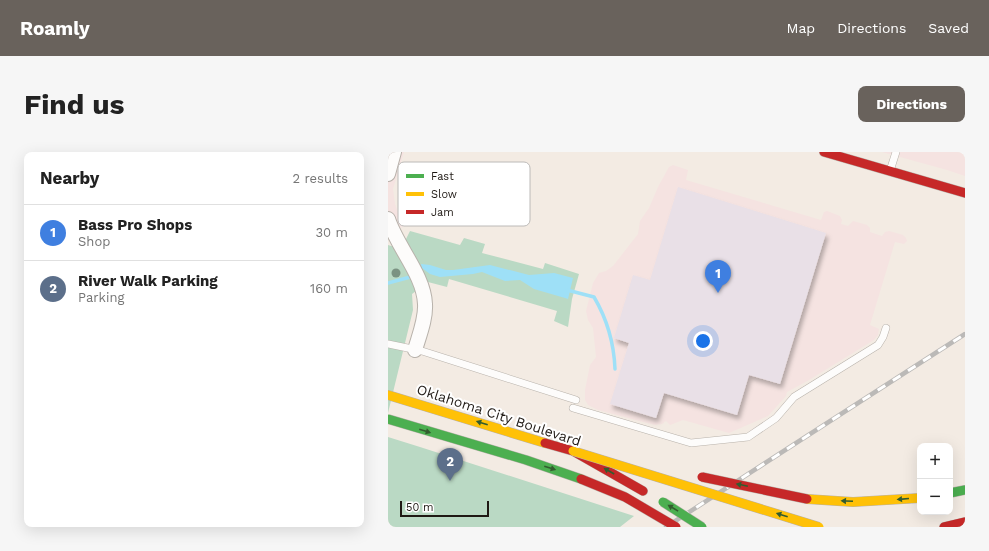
<!DOCTYPE html>
<meta charset="utf-8">
<style>
:root{--surface:#fff;--page:#f6f6f6;--text:#222;--muted:#767676;--line:#e0e0e0;--accent:#69625c}
body{margin:0;font-family:"Work Sans",sans-serif;background:var(--page);color:var(--text)}
.controls{position:absolute;right:12px;bottom:12px;display:grid;overflow:hidden;border-radius:8px;box-shadow:0 4px 16px #0002}
.controls button{width:36px;height:36px;display:grid;place-items:center;padding:0;border:0;border-bottom:1px solid var(--line);background:var(--surface);color:var(--text);font:20px sans-serif}
.scale{position:absolute;left:12px;bottom:10px;width:89px;box-sizing:border-box;padding-left:4px;border:2px solid #1f1914;border-top:0;font-size:11px;line-height:14px;white-space:nowrap;color:#1f1914;-webkit-text-stroke:3px #fff;paint-order:stroke}
.you{position:absolute;left:315px;top:189px;width:14px;height:14px;margin:-10px;border:3px solid #fff;border-radius:50%;background:#1a73e8;box-shadow:0 0 0 6px #1a73e833}
.badge{display:grid;place-items:center;width:26px;height:26px;border-radius:50%;background:var(--accent);color:#fff;font-size:13px;font-weight:700}
.pin{position:absolute;translate:-50% -33px;filter:drop-shadow(0 1px 2px #0008)}
.pin::after{content:'';position:absolute;top:21px;width:14px;height:12px;background:inherit;clip-path:polygon(0 0,100% 0,50% 100%)}
.list{margin:0;padding:0;list-style:none}
h2{display:flex;justify-content:space-between;align-items:center;height:52px;margin:0;padding:0 16px;font-size:17px}
h2 small{font-size:13px;font-weight:400;color:var(--muted)}
.list li{display:grid;grid-template-columns:26px 1fr auto;gap:12px;align-items:center;box-sizing:border-box;height:56px;padding:0 16px;border-top:1px solid var(--line)}
.list b{display:block;font-size:15px;white-space:nowrap}
.list p{margin:0;font-size:13px;white-space:nowrap;color:var(--muted)}
.list em{font-size:13px;font-style:normal;color:var(--muted)}
.map{position:relative;flex:none;width:577px;height:375px;overflow:hidden;border-radius:8px}
header{display:flex;align-items:center;gap:24px;box-sizing:border-box;height:56px;padding:0 20px;background:var(--accent);color:#fff}
header strong{font-size:19px}
nav{display:flex;gap:22px;margin-inline-start:auto;font-size:14px}
.intro{display:flex;align-items:center;justify-content:space-between;box-sizing:border-box;height:96px;padding:0 24px}
h1{margin:0;font-size:28px}
.button{padding:10px 18px;border-radius:8px;background:var(--accent);color:#fff;font-size:14px;font-weight:700}
main{display:flex;gap:24px;padding:0 24px}
aside{flex:1;background:var(--surface);border-radius:8px;box-shadow:0 4px 16px #0002}
.map>svg:first-child{display:block}
.commercial{fill:#f5e3e1}
.green{fill:#bad9c4}
.water{fill:#9ee0f7}
.lines{fill:none;stroke-linecap:round;stroke-linejoin:round}
.stream{stroke:#9ee0f7;stroke-width:3.5}
.building{fill:#e9e0e7;filter:url(#shadow)}
.lane-casing{stroke:#b8b2ab;stroke-width:8}
.street-casing{stroke:#b8b2ab;stroke-width:16}
.fast-casing{stroke:#b8b2ab;stroke-width:10}
.slow-casing{stroke:#b8b2ab;stroke-width:10}
.jam-casing{stroke:#b8b2ab;stroke-width:10}
.lane{stroke:#fdfcfb;stroke-width:7}
.street{stroke:#fdfcfb;stroke-width:14}
.fast{stroke:#4caf50;stroke-width:9}
.slow{stroke:#ffc107;stroke-width:9}
.jam{stroke:#c62828;stroke-width:9}
.rail-casing{stroke:#bbb9b7;stroke-width:4.5}
.rail{stroke:#fff;stroke-width:3;stroke-dasharray:9;stroke-linecap:butt}
.fast-bridge-casing{stroke:#b8b2ab;stroke-width:10;stroke-linecap:butt}
.slow-bridge-casing{stroke:#b8b2ab;stroke-width:10;stroke-linecap:butt}
.jam-bridge-casing{stroke:#b8b2ab;stroke-width:10;stroke-linecap:butt}
.fast-bridge{stroke:#4caf50;stroke-width:9}
.slow-bridge{stroke:#ffc107;stroke-width:9}
.jam-bridge{stroke:#c62828;stroke-width:9}
.tree{fill:#7b9282}
.oneway{fill:#335c2f}
.labels{text-anchor:middle;dominant-baseline:central;stroke-width:4;stroke-linejoin:round;paint-order:stroke}
.street-label{font-size:14px;fill:#1f1914;stroke:#fff}
.key{fill:#fff;stroke:#bcbab8;stroke-width:1}
.key-label{font-size:11px;fill:#1f1914}
</style>
<header>
<strong>Roamly</strong>
<nav><a>Map</a><a>Directions</a><a>Saved</a></nav>
</header>
<div class="intro"><h1>Find us</h1><a class="button">Directions</a></div>
<main>
<aside>
<h2>Nearby<small>2 results</small></h2>
<ul class="list">
<li><span class="badge" style="background:#3f7fe0">1</span><div><b>Bass Pro Shops</b><p>Shop</p></div><em>30 m</em></li>
<li><span class="badge" style="background:#5c6f8a">2</span><div><b>River Walk Parking</b><p>Parking</p></div><em>160 m</em></li>
</ul>
</aside>
<div class="map">
<svg width="577" height="375" viewBox="0 0 577 375">
<defs>
<filter id="shadow"><feDropShadow dx="2.5" dy="4.5" stdDeviation="2" flood-color="#0004"/></filter>
</defs>
<rect width="100%" height="100%" fill="#f3ebe3"/>
<path class="commercial" d="M0,0H16L5,37L7,52L15,75L0,78Z
M494,0H577V24L559,18Z
M285,13L300,18L298,28L433,68L436,60L439,59L452,64L454,68L453,72L460,74L465,69L479,73L482,76V80L494,84L497,80L501,79L515,83L518,86L519,89L516,92L507,90L482,173L491,177L490,183L486,188L421,228L399,240L398,244L380,264L341,281L295,268L282,273L278,269L274,272L267,273L259,271L210,258L200,253L197,248V238L202,213L208,205L205,176L200,168L198,159L205,131L211,121L218,119L225,114L250,82L252,69L261,56L270,35L281,15Z"/>
<path class="green" d="M22,79L72,93L76,86L97,92L94,101L155,117L157,111L191,122L184,147L180,175L166,169L169,159L61,127L59,135L40,130L24,142L25,158L0,261V93L10,96L18,87Z
M0,285L32,295L246,364L232,375H0Z"/>
<path class="water" d="M33,112L42,113L58,118H65L102,113L141,123L166,121L185,126L180,147L177,146L146,137L132,128L117,129L94,120L85,122L52,125L42,122L34,116Z"/>
<g class="lines">
<path class="stream" d="M0,131L26,124
M179,138L206,145C219,167 226,192 227,217"/>
</g>
<path class="building" d="M290,35L438,81L392,232L361,223L349,263L276,241L268,266L222,252L241,191L226,186L245,123L262,128Z"/>
<g class="lines">
<g class="lane-casing">
<path id="lane" d="M502,19L508,0
M0,192L34,199L188,248
M185,256L303,291L360,285L388,266L406,245L490,193L495,185L498,176"/>
</g>
<g class="street-casing">
<path id="street" d="M0,22L6,0
M0,67C9,95 36,123 37,152C38,167 31,184 27,198"/>
</g>
<g class="fast-casing">
<path id="fast" d="M562,341L577,338"/>
</g>
<g class="slow-casing">
<path id="slow" d="M0,243L157,291
M419,347L465,350L532,346"/>
</g>
<g class="jam-casing">
<path id="jam" d="M436,0L577,41
M157,291L185,299L255,339
M556,375L577,370"/>
</g>
<use href="#lane" class="lane"/>
<use href="#street" class="street"/>
<use href="#fast" class="fast"/>
<use href="#slow" class="slow"/>
<use href="#jam" class="jam"/>
<g class="rail-casing">
<path id="rail" d="M278,375L577,182"/>
</g>
<use href="#rail" class="rail"/>
<g class="fast-bridge-casing">
<path id="fast-bridge" d="M0,267L138,308L193,327
M275,350L314,375"/>
</g>
<g class="slow-bridge-casing">
<path id="slow-bridge" d="M185,299L431,375"/>
</g>
<g class="jam-bridge-casing">
<path id="jam-bridge" d="M314,325L419,347
M193,327L237,345L288,375"/>
</g>
<use href="#fast-bridge" class="fast-bridge"/>
<use href="#slow-bridge" class="slow-bridge"/>
<use href="#jam-bridge" class="jam-bridge"/>
</g>
<circle class="tree" cx="8" cy="121" r="4.5"/>
<defs><path id="oneway-solid" d="M-6-.8H1V-3.2L6.5 0L1 3.2V.8H-6Z"/></defs>
<g class="oneway">
<use href="#oneway-solid" transform="translate(94 271) rotate(-163)"/>
<use href="#oneway-solid" transform="translate(37 279) rotate(17)"/>
<use href="#oneway-solid" transform="translate(162 316) rotate(17)"/>
<use href="#oneway-solid" transform="translate(221 319) rotate(-150)"/>
<use href="#oneway-solid" transform="translate(354 333) rotate(-168)"/>
<use href="#oneway-solid" transform="translate(515 347) rotate(175)"/>
<use href="#oneway-solid" transform="translate(459 349) rotate(-177)"/>
<use href="#oneway-solid" transform="translate(285 356) rotate(-149)"/>
<use href="#oneway-solid" transform="translate(394 363) rotate(-162)"/>
</g>
<g class="labels">
<g class="street-label">
<text transform="translate(111 263) rotate(18)">Oklahoma City Boulevard</text>
</g>
</g>
<rect x="10" y="10" width="132" height="64" rx="6" class="key"/>
<rect x="18" y="22" width="18" height="4" fill="#4caf50"/>
<rect x="18" y="40" width="18" height="4" fill="#ffc107"/>
<rect x="18" y="58" width="18" height="4" fill="#c62828"/>
<g class="key-label">
<text x="43" y="28">Fast</text>
<text x="43" y="46">Slow</text>
<text x="43" y="64">Jam</text>
</g>
</svg>
<div class="controls">
<button>+</button>
<button>−</button>
</div>
<div class="scale">50 m</div>
<div class="you"></div>
<div class="pin badge" style="left:330px;top:141px;background:#3f7fe0">1</div>
<div class="pin badge" style="left:62px;top:329px;background:#5c6f8a">2</div>
</div>
</main>
